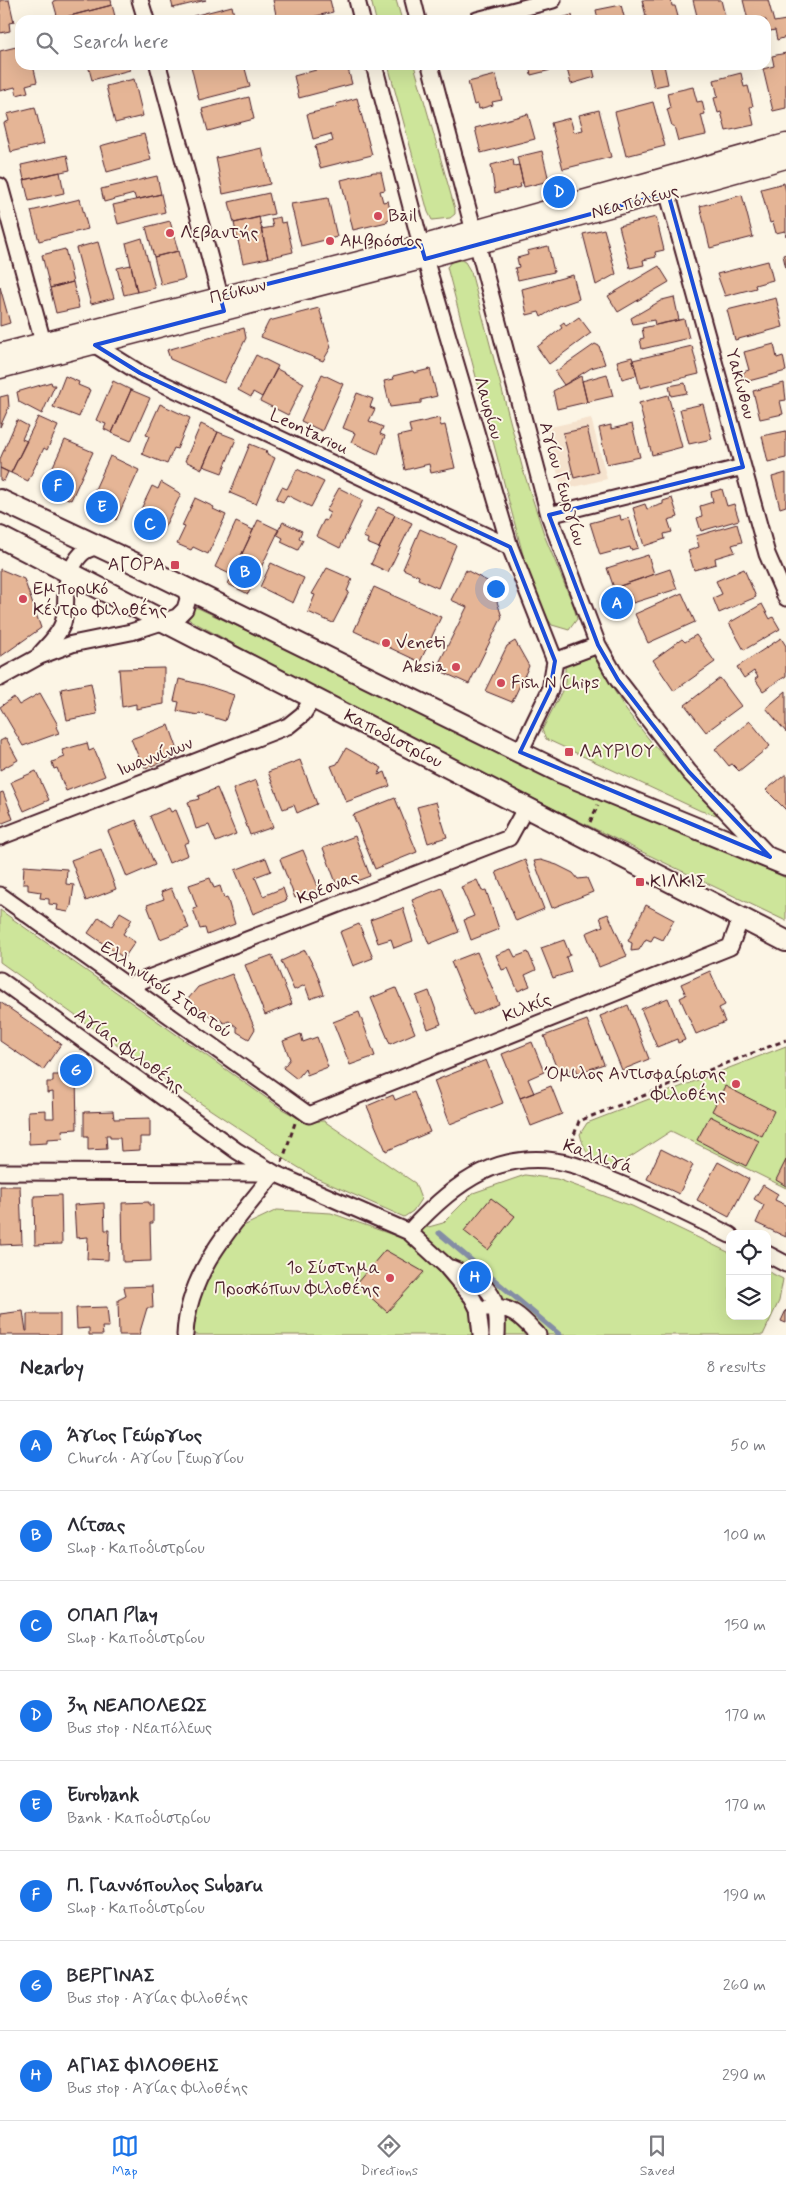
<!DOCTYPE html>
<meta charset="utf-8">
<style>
:root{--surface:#fff;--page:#f2f2f3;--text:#2b2b33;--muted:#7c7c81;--line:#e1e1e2;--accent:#1a73e8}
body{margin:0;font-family:Mynerve,sans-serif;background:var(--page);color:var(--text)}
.controls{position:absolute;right:15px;bottom:15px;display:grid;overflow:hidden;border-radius:10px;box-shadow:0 5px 20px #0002}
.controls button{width:45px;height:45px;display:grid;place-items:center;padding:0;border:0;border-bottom:1px solid var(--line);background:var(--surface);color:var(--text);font:25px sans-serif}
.you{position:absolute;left:495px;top:588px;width:18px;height:18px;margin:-12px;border:4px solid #fff;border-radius:50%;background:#1a73e8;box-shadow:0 0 0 8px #1a73e833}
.badge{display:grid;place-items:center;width:32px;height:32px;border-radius:50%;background:var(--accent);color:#fff;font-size:16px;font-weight:700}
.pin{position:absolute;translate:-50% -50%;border:2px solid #fff;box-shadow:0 1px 5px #0006}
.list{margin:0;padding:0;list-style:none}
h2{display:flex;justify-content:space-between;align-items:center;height:65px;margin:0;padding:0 20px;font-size:21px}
h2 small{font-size:16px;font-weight:400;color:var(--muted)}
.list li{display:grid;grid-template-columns:32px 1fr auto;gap:15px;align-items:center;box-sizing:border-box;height:90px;padding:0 20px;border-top:1px solid var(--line)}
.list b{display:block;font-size:19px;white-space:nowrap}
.list p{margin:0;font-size:16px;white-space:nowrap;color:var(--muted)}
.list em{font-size:16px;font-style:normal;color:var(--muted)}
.icon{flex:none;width:28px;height:28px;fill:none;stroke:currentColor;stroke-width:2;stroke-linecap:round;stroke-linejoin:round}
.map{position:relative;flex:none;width:786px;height:1335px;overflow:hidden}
.search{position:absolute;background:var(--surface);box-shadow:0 5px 20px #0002;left:15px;right:15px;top:15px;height:55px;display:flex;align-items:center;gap:12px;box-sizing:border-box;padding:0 18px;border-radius:15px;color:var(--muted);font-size:19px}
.sheet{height:785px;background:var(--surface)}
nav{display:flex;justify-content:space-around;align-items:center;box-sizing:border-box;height:70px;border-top:1px solid var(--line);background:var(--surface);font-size:14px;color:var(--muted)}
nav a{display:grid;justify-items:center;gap:2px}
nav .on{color:var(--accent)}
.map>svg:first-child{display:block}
.built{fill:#f5e2cd}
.green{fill:#cde59a;stroke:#8c8262}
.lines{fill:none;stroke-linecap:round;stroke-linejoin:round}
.stream{stroke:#848da5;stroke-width:5}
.building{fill:#e5b596;stroke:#4a1f2b}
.minor-casing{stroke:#4a1f2b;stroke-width:19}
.tertiary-casing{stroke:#4a1f2b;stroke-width:21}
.secondary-casing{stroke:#4a1f2b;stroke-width:24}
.path{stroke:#4a1f2b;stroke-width:3;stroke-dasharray:5 4;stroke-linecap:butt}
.minor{stroke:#fcf5e5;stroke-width:15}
.tertiary{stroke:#fcf5e5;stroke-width:18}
.secondary{stroke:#fcf5e5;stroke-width:20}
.marked{fill:none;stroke:#1d4ed8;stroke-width:4;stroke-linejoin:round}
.poi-dot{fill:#d1495b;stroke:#fcf5e5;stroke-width:2}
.labels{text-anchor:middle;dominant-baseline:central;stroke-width:4;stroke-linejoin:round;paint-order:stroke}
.street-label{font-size:18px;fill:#4a1f2b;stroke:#fcf5e5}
.poi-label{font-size:18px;fill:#4a1f2b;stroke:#fcf5e5;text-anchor:start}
</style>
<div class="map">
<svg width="786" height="1335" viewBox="0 0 786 1335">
<rect width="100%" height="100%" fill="#fcf5e5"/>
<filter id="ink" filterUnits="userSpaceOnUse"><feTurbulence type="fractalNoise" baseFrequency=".02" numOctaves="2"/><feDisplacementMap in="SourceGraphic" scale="10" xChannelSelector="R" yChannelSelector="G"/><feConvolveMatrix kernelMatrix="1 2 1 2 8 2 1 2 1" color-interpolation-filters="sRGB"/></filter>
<g filter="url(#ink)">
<path class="built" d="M591,418L607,479L562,490L546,428Z"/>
<path class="green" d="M371,0H396L402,20H376Z
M388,65H414L455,209V214L450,218L432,220L428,212Z
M459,259L465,262L471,272L523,470L545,537L574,607L577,619L569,630L552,625L543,612L527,570L447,267L451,262Z
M191,607L198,608L522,759L786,878V921C585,825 383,727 188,619L187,611Z
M592,654L626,710L652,743L717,815L701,811L546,739L542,730L565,685V663Z
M0,910L282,1109L304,1121H324L415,1183L421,1199L413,1211L404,1217L316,1178L291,1163L167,1081L0,962Z
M786,1046V1188L671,1131L615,1167C592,1159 587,1160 580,1134L587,1123Z
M525,1175L557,1179L632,1206L730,1253V1316H767V1271L783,1279L779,1301L763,1335H189L202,1278L233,1231L277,1210L331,1213L396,1236L443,1223L473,1193Z"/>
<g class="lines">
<path class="stream" d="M439,1233L560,1335"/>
</g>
<path class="building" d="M0,0H9L14,22L9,23L10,31L0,33Z
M57,0H111L112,5L58,19L53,1Z
M171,0H206L173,8Z
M273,0H330L333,12L312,17L313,20H277Z
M642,0H671L672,6H675L679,20H645L644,17L646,16Z
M693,0H721L726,20H698Z
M743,0H768L774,22L786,20V37L777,40L775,30L766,32V20H748Z
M112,5L116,20H58V19Z
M621,5L625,20H598L596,10Z
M232,6L235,20H186L193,18V16Z
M572,15L573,20H554Z
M20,46V65H33L37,82L26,85L28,92L17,95L15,87L0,91V51Z
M786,53V108L773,111L763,69L774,66L772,56Z
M88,65H129L130,70L92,80Z
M244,65L250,87L199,100L191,66Z
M314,65H347L352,84L299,98L294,76L316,70Z
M529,65H554L555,69L531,75Z
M566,65H592L595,77L571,84Z
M649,65H664L668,84L654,87Z
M741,73L744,87L748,86L753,106L750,107L754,125L726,131L721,112L718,113L714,98L718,97L714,80Z
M496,75L502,100L492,102L493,105L479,109L478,104L474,105L468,82Z
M134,79L143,116L115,123L106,86Z
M693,87L697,102L702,101L705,114L701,115L706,135L678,141L674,126H672L667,109L670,108L667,93Z
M249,97L254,119L208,131L202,109Z
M357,98L372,155L320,168L315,146L333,141L331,134L313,139L307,114L337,107L336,104Z
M653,102L665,146L626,156L615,112Z
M35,107L44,144L11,152L4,123L9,121L7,114Z
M599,110L611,157L563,169L551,123L570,118L574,132L583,130L579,115Z
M528,114L535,139L481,153L475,128Z
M144,134L151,160L107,172L100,146Z
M262,148L270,184L223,194L216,158Z
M542,151L549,181L524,187L517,157Z
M67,155L70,170L24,180L21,165Z
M513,159L514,166L519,165L523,183L520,184L521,187L495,193L491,165Z
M60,172L64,193L29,201L24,180Z
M374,172H381L385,190L380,191L383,202L388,201L392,219L387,220V222L353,230L341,180Z
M157,176L161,194L136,200L134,194L104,202L101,189Z
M784,183L786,192V236L785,231L776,233L773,222L770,223L761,189Z
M269,193L274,214L234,223L229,202Z
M161,194L165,212L118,224L113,205Z
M742,195L753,237L710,248L700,206Z
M328,198L337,237L301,246L291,204Z
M80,199L88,229L39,241L31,211Z
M259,217L268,258L243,263L234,223Z
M280,217L281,223L286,222L293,252L268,258L261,229L273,227L271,219Z
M656,217L664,250L655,252L656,257L643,260L644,265L630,268L619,226Z
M170,221L178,251L154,257L146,227Z
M604,229L616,274L596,285L583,234Z
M142,238L155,288L137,292L126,243Z
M98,242L114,298L91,304L76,248Z
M548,246L554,272L518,280L515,268L519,267L517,258L528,255L527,251Z
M65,249L73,282L50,288L42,255Z
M178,251L185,279L161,285L154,257Z
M786,254V269L783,255Z
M768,261L773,280L755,285L756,288L725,296L717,274Z
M131,265L137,292L124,295L117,268Z
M659,266L669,282L618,312L608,296Z
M573,275L579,299L559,306L541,317L539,312L527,315L522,289Z
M73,282L79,308L56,313L50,288Z
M0,287L10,323L0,326Z
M674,297L679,320L655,325L654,320L633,324L631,318L662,300Z
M776,298L783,327L735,340L727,310Z
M319,308L331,347L323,361L261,337L269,321Z
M579,317L591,333L549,364L537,347L562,328L560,325L564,322L566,326Z
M684,319L689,338L642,349L640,339L644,338L642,328Z
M244,328L246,338L224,383L170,359L167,350Z
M595,344L599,346L605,364L591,368L564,385L555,372Z
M774,344L777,358L783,356L786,371L745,382L743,372L749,370L744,352Z
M692,346L699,374L640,388L633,360Z
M256,355L278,366L262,397L253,392L251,397L238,390Z
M632,357L637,375L622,379L617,361Z
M277,369L304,383L288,415L260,401Z
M430,369L437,396L421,400V403L390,407L384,381L394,379L393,376L413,371L414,373Z
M322,374L343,384L322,431L301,421Z
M607,374L613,396L587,402L582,381Z
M65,376L79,382L78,385L90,390L79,417L53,407Z
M581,376L587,402L557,409L553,391Z
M113,381L131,390L112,433L104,429L106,424L96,420Z
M51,382L52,385H55L42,414L19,402L17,392Z
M685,383L687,393L671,396L669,386Z
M784,383L786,400L780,401L783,414L760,419L753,391Z
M131,390L150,398L131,441L112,433Z
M357,393L373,399L370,407L375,409L369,421L383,427L380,434L385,436L378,454L351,442L355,433L343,428Z
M8,395L9,407L0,427V397Z
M668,395L682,447L652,455L639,403Z
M160,404L190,418L177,449L174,448L167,464L142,454L149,436L146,435Z
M703,404L712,439L689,444L680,409Z
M38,417L58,426L47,450L44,448L28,481L11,473Z
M439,418L441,426L445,425L455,468L431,473L429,464L405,470L398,436L411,433L409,425Z
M17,420L28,426L22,439L27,441L11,473L0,468V459Z
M201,424L218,432L202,469L185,461Z
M632,424L640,457L607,464L599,428L611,425V429Z
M587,428L598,472L574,478L563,433Z
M786,431V458L768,462L762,436Z
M218,432L236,439L222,473L203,466Z
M65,440L93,452L71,500L43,488Z
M250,444L267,451L265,453L275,458L256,504L230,493Z
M110,456L139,470L116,520L87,507Z
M0,468L8,472L4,481L0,480Z
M297,469L324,482L311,507L287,495L283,502L276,499L282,487L287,489Z
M786,473V506L780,508L772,477Z
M161,482L181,494L159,538L133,526L152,486L158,489Z
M339,488L363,500L340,548L316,536L324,520L326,521L330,513L326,511Z
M722,489L727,506L734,504L739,520L701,531L697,518L702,516L700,506L713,502L711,492Z
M195,498L214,507L213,509L226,515L208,554L193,547L191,550L177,544L185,527L182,526Z
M672,498L678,517L668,520L672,532L664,534L665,539L644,546L633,508L645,504L647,509L663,504V501Z
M378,507L395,515L379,548L367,543L368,539L363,537Z
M395,515L412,523L388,572L371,564Z
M620,515L621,520L629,518L638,548L631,550L630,547L600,555L590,523Z
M258,520L279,530L253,584L232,575Z
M236,522L253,530L232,575L215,567Z
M283,522L302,531L299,538L303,540L298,550L281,542L283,538L276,534Z
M737,524L742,542L732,545L735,552L715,558L716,564L694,570L688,551L699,547L696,536Z
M420,529L456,545L438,588L418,579L419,576L403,569Z
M648,555L654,574L614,588L607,568Z
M271,563L304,578L293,603L260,587Z
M327,568L352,579L347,591L349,592L333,623L308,612L315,595L312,594Z
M0,569L24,579L41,628L0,657Z
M670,569L677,589L633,603L630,594L623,597L620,586Z
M744,569L756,597L719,613L713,598L722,594L716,581Z
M466,570L491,583L502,617L469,684L436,669L467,607L451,600Z
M232,575L253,584L248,594L228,584Z
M374,587L441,617L420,662L354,631Z
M682,593L695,622L648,643L635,614Z
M609,598L626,600L625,609L608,607Z
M762,604L770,619L773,617L780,629L744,650L729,623Z
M696,635L715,662L674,691L653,660L682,639L685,642Z
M781,638L786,646V676L763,691L755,679L758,677L754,671L744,678L737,667Z
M515,641L529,666L512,702L485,691L507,646Z
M164,668V704L136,709V704L122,707L119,669Z
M720,678L741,706L706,732L685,705Z
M179,679L204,685L234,695L225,721L199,713L198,715L177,711L179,702L174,701Z
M91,683L97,714L67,720L61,689Z
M786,691V732L766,708Z
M40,693L58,725L56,727L59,733L23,746L0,707L14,697L19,705Z
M750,721L770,746L739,771L732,764L729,766L715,749Z
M169,725L180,756L145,768L144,764L142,765L131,739Z
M6,738L18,760L0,770V741Z
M87,743L89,751L94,749L105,776L66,791L57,768L54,769L52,762L65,757L62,750Z
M346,748L382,768L378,775L385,772L390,786L346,802L331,766L337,764Z
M300,760L317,804L297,813L294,805L283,809L268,772Z
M36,771L49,800L24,811L11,782Z
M786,774V810L766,790Z
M256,780L273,827L250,835L233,789Z
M217,788L236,834L216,842L209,825L196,829L188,802L199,799L198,796Z
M3,792L13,819L0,824V793Z
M395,798L417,852L375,869L353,815Z
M436,802L447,837L428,843L417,807Z
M169,808L171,812L176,810L189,842L184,844L188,855L169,863L150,816Z
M136,820L155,865L127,877L108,831Z
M355,836L370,876L338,888L323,848Z
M101,849L116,889L86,901L71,860Z
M303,850L319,889L295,898L280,859Z
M266,858L271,871L255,877L263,896L283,888L287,900L253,914L235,870Z
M525,860L544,909L516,921L496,872Z
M541,860L557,865L573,873L578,879L587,878L593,892L552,908L534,861Z
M24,866L67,869L66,884L74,885L71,906L68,912L57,910L58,905L49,904V899L40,898L41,892L28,890V884H23Z
M210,878L214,888L220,886L224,898L227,897L235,924L207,935L205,928L200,929L193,909L197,908L189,885Z
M477,880L482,891L486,890L499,929L471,940L464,920L474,916L461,887Z
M171,888L189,928L160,939L147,905L164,899L161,892Z
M442,888L459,932L429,944L412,900Z
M646,905L674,920L663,940L654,936L651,941L646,939L639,950L631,951L632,943L628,941Z
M403,908L413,941L394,948L391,939L378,943L370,920Z
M120,912L132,919L123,934L135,942L124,958L88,933L99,917L112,926Z
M608,914L627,956L599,967L586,933L603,926L600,917Z
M359,924L373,958L353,966L340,932Z
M564,940L570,955L566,957L571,972L553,978L541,948Z
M511,949L515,957L528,952L536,970L525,975L530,986L518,991L508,968L502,970L496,955Z
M305,950L316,971L324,994L310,999L305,985L294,990L281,961Z
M477,952L499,1004L473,1015L451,962Z
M272,955L292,1004L265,1015L245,965Z
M710,971L725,1005L719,1008L725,1022L696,1034L680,998L686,995L681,984Z
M232,974L255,1029L249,1039L237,1032V1027L229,1021L224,1023L214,1014L210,1016L188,999L198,987Z
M396,988L415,1033L390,1044L371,998Z
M429,991L441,1024L428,1029L416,996Z
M668,998L685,1040L678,1043L677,1039L657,1047L641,1009Z
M0,1002L61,1044L43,1070L0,1041Z
M628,1005L649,1059L622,1070L600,1016Z
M359,1012L375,1056L350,1065L333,1022Z
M587,1020L604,1064L578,1073L576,1068L559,1074L544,1036Z
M301,1034L303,1042L317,1037L328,1067L307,1075L305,1069L297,1079L283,1068L290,1059L283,1041Z
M532,1042L544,1072L528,1079L534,1093L520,1098L502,1054Z
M486,1060L503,1103L450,1124L434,1081Z
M53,1075H76L77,1129L62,1130L63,1138L47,1139V1143L29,1144L28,1111L46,1110V1118H54L53,1092L47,1093V1082H53Z
M551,1086L562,1114L531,1126L520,1098Z
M725,1086L774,1111L762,1136L712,1111Z
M414,1092L430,1132L386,1151L367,1106L393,1095L395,1100Z
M113,1111L114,1119L150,1118V1137H140V1150L121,1151L120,1138H110V1135H106L107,1149L88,1150V1136H84V1112Z
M710,1116L759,1141L746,1166L697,1140Z
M661,1149L693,1165L679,1194L647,1179Z
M786,1160V1186L776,1180Z
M718,1162L749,1179L729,1217L697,1200Z
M763,1185L778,1194L775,1200L786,1205V1237L756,1223L764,1205L754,1199Z
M0,1186H20L22,1244L0,1245Z
M61,1195L62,1244L35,1245L34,1196Z
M491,1198L515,1216L488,1250L464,1231Z
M149,1202V1205H153V1223H150L151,1261L123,1262L122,1203Z
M104,1203L105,1230H109L108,1260L87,1259L88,1237L76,1238L74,1205Z
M385,1250L424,1272L387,1312L356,1284Z
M152,1286L153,1308H147L139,1335H119L118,1300L126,1296L124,1287Z
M107,1307L109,1327H102L103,1335H89V1328L77,1329L76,1308Z
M786,1310V1323L781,1321Z
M23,1311L26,1331H27V1314H60V1335H0V1314Z"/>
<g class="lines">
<g class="minor-casing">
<path id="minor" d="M140,0L146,20
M357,0L362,20
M413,0L418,20
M477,20L553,0
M158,65L223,307
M374,65L421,245L510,547L555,661L550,690L520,752
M430,65L549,515L598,645L618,680L689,772L768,855
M664,180L767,554L786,598
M0,186L46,353
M93,336L95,345L140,373L510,547
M549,515L743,467
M40,654C48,645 59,635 63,623C69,602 61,590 73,566C80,553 85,549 100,546
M555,661L598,645
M0,678L40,656L72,644L131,632L177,617L185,609L188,599L185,587
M0,837L288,726L303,714L313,698
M0,895L309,1115L730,947L741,918
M0,980L237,1151L274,1173L409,1232L445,1265L472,1297L478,1309L481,1335
M128,986L509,838L526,807
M0,1172L273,1173
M409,1232C454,1182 503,1145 574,1165C588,1169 602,1176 616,1182C655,1198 692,1216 730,1235
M767,1254L786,1264
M451,1268C489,1284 499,1293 497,1335
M488,1308C511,1304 523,1319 538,1335
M185,1335C188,1269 236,1222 274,1173"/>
</g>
<g class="tertiary-casing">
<path id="tertiary" d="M0,353L421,245L786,143
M0,369L425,259L786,159"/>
</g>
<g class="secondary-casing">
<path id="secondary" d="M0,500L149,570L562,773L786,865
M0,537L786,941"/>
</g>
<path class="path" d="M590,822L598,805
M578,1151L573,1138L579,1121L786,1040
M282,1162L295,1123"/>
<use href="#minor" class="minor"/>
<use href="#tertiary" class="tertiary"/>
<use href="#secondary" class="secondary"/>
</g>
</g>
<path class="marked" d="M668,193L743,467L549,515L598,645L618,680L689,772L770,857L520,752L550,690L555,661L510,547L140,373L95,345L224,311L220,296L421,245L425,259Z"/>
<g class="poi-dot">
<circle cx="378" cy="216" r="5"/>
<circle cx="170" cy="233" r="5"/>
<circle cx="330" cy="241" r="5"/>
<rect x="170" y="560" width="10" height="10" rx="2.5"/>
<circle cx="23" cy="599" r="5"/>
<circle cx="386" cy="643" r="5"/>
<circle cx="456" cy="667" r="5"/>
<circle cx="501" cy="683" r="5"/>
<rect x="564" y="747" width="10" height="10" rx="2.5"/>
<rect x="635" y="877" width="10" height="10" rx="2.5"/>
<circle cx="736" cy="1084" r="5"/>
<circle cx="390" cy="1278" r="5"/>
</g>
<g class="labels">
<g class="street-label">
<text transform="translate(635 202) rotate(-15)">Νεαπόλεως</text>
<text transform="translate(238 292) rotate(-14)">Πεύκων</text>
<text transform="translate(740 384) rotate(75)">Υακίνθου</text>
<text transform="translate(488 408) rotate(74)">Λαυρίου</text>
<text transform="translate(309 432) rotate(25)">Leontariou</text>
<text transform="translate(562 484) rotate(74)">Αγίου Γεωργίου</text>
<text transform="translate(393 739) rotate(27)">Καποδιστρίου</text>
<text transform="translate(155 757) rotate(-21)">Ιωαννίνων</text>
<text transform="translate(328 888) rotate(-21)">Κρέσνας</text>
<text transform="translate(166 990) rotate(35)">Ελληνικού Στρατού</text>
<text transform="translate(527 1008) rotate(-22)">Κιλκίς</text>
<text transform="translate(129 1051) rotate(36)">Αγίας Φιλοθέης</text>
<text transform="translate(598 1157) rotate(19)">Καλλιγά</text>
</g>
<g class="poi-label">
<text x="388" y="216">Bail</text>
<text x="180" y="233">Λεβαντής</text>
<text x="340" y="241">Αμβρόσιος</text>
<text x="165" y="565" text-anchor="end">ΑΓΟΡΑ</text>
<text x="33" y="589">Εμπορικό<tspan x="33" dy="21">Κέντρο Φιλοθέης</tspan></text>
<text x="396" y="643">Veneti</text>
<text x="446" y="667" text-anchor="end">Aksia</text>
<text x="511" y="683">Fish N Chips</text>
<text x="579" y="752">ΛΑΥΡΙΟΥ</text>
<text x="650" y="882">ΚΙΛΚΙΣ</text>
<text x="726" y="1074" text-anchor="end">Όμιλος Αντισφαίρισης<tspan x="726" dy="21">Φιλοθέης</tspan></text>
<text x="380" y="1268" text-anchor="end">1ο Σύστημα<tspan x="380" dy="21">Προσκόπων Φιλοθέης</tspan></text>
</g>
</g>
</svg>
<div class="controls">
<button><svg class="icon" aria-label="locate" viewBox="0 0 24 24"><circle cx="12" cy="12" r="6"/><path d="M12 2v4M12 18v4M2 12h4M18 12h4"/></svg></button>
<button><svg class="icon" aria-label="layers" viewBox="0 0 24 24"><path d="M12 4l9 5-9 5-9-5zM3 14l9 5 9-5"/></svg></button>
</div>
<div class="you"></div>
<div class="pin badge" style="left:617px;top:603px">A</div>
<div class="pin badge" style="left:245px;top:572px">B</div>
<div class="pin badge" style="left:150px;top:524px">C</div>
<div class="pin badge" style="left:559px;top:192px">D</div>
<div class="pin badge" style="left:102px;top:507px">E</div>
<div class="pin badge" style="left:58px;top:486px">F</div>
<div class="pin badge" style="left:76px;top:1070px">G</div>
<div class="pin badge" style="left:475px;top:1277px">H</div>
<div class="search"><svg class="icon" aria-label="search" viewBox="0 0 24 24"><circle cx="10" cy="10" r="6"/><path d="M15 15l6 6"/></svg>Search here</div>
</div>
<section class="sheet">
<h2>Nearby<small>8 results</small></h2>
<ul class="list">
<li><span class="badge">A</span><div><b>Άγιος Γεώργιος</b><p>Church · Αγίου Γεωργίου</p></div><em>50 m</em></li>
<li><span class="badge">B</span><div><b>Λίτσας</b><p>Shop · Καποδιστρίου</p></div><em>100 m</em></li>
<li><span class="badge">C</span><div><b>ΟΠΑΠ Play</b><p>Shop · Καποδιστρίου</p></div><em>150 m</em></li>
<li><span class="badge">D</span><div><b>3η ΝΕΑΠΟΛΕΩΣ</b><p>Bus stop · Νεαπόλεως</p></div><em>170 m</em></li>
<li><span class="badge">E</span><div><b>Eurobank</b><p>Bank · Καποδιστρίου</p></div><em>170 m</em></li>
<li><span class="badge">F</span><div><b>Π. Γιαννόπουλος Subaru</b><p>Shop · Καποδιστρίου</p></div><em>190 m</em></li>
<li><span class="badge">G</span><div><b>ΒΕΡΓΙΝΑΣ</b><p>Bus stop · Αγίας Φιλοθέης</p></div><em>260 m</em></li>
<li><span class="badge">H</span><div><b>ΑΓΙΑΣ ΦΙΛΟΘΕΗΣ</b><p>Bus stop · Αγίας Φιλοθέης</p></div><em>290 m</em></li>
</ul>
</section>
<nav>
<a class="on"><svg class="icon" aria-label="map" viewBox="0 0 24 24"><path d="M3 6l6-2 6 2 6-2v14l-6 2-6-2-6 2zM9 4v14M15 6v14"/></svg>Map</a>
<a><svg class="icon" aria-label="directions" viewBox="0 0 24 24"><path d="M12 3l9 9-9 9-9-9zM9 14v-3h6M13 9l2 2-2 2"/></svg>Directions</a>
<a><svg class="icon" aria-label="saved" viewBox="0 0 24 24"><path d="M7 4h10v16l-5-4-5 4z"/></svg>Saved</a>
</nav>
